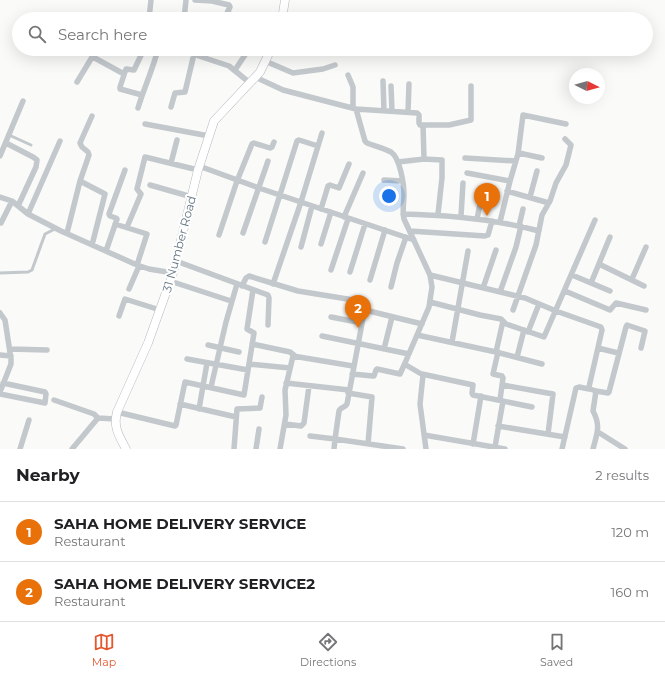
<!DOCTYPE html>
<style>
:root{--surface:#fff;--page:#f6f6f6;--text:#202124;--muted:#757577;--line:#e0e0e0;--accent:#e4572e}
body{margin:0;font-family:Montserrat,sans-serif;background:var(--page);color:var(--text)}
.compass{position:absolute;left:569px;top:68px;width:36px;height:36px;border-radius:50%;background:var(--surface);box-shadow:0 4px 16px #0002;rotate:95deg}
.you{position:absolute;left:389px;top:196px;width:14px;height:14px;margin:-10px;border:3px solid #fff;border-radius:50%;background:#1a73e8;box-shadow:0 0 0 6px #1a73e833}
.badge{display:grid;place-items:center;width:26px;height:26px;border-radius:50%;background:var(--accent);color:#fff;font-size:13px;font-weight:700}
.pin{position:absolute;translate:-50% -33px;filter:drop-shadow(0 1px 2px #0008)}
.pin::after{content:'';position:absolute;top:21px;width:14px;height:12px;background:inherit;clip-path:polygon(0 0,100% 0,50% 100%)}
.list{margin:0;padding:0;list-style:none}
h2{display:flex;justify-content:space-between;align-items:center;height:52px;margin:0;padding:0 16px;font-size:17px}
h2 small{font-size:13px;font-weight:400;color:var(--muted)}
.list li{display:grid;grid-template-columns:26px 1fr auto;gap:12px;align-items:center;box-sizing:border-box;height:60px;padding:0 16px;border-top:1px solid var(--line)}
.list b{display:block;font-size:15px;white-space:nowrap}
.list p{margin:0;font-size:13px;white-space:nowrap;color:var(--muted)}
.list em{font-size:13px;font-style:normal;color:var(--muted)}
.icon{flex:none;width:22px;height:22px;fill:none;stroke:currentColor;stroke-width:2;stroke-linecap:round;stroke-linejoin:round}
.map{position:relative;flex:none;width:665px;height:449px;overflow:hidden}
.search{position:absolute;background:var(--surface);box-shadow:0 4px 16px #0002;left:12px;right:12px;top:12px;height:44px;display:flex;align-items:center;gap:10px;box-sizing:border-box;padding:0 14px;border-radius:22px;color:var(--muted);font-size:15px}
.sheet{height:172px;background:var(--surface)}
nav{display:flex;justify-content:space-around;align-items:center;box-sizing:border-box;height:56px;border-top:1px solid var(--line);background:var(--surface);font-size:11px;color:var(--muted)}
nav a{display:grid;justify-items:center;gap:2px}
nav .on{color:var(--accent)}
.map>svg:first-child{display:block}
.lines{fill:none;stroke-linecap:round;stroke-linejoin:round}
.secondary-casing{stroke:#b3babf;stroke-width:9}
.service{stroke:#c3c8cc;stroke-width:3}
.minor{stroke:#c3c8cc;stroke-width:5.5}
.secondary{stroke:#fff;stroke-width:8}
.labels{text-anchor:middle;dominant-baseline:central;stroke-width:4;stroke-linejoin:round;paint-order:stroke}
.street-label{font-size:12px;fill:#657683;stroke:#fff}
</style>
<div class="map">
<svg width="665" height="449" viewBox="0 0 665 449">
<rect width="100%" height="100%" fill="#fafaf8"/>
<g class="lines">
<g class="secondary-casing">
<path id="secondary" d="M282,19L285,0
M126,449C119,436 113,427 117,412L148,343L173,273L198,170L214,121L260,72L271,49"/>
</g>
<path class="service" d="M9,135L31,145
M0,273L28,272L32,270L45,234L55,229"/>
<path class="minor" d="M195,0L212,1L229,5L230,7L227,13L243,18L264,17L275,19
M149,19L151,0
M184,19L186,0
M128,49L141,54
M178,49L229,66L250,83
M93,57L124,74
M265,61L293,73L323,69L335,65
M235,70L245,55
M348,75L353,87V108
M255,77L283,90L356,109L365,141L367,143C375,146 384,148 391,152C400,158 404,184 404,195C404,203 402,211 404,219L430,275L432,287L429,307L405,363L406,365L423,375L420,404L426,449
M383,81L384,111
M77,82L97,49
M391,86L392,111
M142,95L120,89V87L126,69L134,70L144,49
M171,107L175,93L185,92L194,54
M138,108C144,88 153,69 158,49
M356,109L417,113L419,115V123L420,125H449L471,120V86
M408,112L409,84
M145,124L209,136
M6,143L33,157L37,160L36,167L18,206
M519,153L542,158
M0,156L23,101
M465,158L516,161
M424,159L442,160V178L438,214
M398,162L424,159L423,125
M171,163L177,140
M199,166L259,188L414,240
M467,173L510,181
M384,180L402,181
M80,181L105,194L92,245
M150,185L192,197
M507,191L549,203
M0,197L12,201L28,214L61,231L137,265L149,269L173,273
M530,197L537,171
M321,209L328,186L330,185L339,188L349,164
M28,214L60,141
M403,214C449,215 494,219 539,231
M461,216L463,183
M344,217L363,173
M477,219L483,189
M500,222L510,181L518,154L523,115L566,124
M1,223L12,201
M115,224L147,234L137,265
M519,226L523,209
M127,227L141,194L137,189L145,157L198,170
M410,231L485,236L488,235L492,221
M67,233L80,181L89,155L88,152L82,147L80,143L92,116
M243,233L268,161
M219,235L237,181L252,144L254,143L270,148L272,147L274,142
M265,242L297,141L299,140L318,146
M321,244L331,212
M301,247L312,206
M106,251L117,219L116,218L110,216L109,214L125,170
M176,261L268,295L269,298L268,325
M599,264L644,286
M331,270L348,219
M350,272L365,224
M430,275L525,298L556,311L601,327L602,330L589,387L590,389L596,391L593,411C601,426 597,433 593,449
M572,275L610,291
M632,279L646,247
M370,280L385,230
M170,281L231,301
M591,283L610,237
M273,284L301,202L322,133
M242,286L246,278L249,276L298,291L366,302L347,404C345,408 340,407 339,411L335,439L310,436
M391,287L397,263L406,237
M483,288L496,250
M129,289L139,266
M565,291L610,310L616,303L646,310
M500,292L516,247L521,226
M430,302L480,315L501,319L506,324L544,337L595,220
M365,310L422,324
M513,310L536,245L542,215L550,201L556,183L566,165L571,145L565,139
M0,313L5,320L11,359V364L0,392
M119,316L125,299L160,310
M331,317L362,323
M528,332L539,304
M417,335L496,352L542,364
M322,336L409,354
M452,342L468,251
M252,344L290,352L295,356
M208,345L239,352
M598,348L618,353
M10,349L47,350
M384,349L392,317
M496,352L503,321
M498,352L493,374L502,376L503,378L500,400
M0,355L11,356
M517,357L524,330
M187,359L248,370
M249,364L290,368
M352,374L373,376H374L376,370L377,369L400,374L405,363
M422,374L473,385L472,393L473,395L532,407
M286,383L349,390
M502,385L553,394L548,434
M211,387L226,322L237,284
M596,391L608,393L609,392L626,327L627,325L645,331L641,348
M348,393L372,397L368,444
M0,394L45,403L46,394L45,392L3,383
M54,400L94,414L98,418
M180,404L236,417
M199,409L207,363
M117,412L175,426L176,425L185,382L244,395L254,333L247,329L253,290
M285,424L301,426L304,423L309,386
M498,426L565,437
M598,432L625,449
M424,435L505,449
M473,444L481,396
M495,447L503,401
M20,449L29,420
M72,449L98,418L115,419
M234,449L237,409L260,408L262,397
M256,449L259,429
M280,449L286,415L285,390L293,356L353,366
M334,449L335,439L403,449
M562,449L576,388L579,387L589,389"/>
<use href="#secondary" class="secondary"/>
</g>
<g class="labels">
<g class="street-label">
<text transform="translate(179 244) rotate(-75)">31 Number Road</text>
</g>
</g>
</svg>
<svg class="compass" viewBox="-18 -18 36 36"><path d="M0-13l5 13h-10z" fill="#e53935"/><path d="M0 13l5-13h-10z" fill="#757577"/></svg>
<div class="you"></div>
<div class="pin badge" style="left:487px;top:216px;background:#e8710a">1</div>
<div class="pin badge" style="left:358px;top:328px;background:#e8710a">2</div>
<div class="search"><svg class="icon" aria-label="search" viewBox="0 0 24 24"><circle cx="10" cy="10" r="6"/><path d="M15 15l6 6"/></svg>Search here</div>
</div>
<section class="sheet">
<h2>Nearby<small>2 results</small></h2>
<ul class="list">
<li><span class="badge" style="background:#e8710a">1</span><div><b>SAHA HOME DELIVERY SERVICE</b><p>Restaurant</p></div><em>120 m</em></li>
<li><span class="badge" style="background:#e8710a">2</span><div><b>SAHA HOME DELIVERY SERVICE2</b><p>Restaurant</p></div><em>160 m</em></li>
</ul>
</section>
<nav>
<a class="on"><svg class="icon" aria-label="map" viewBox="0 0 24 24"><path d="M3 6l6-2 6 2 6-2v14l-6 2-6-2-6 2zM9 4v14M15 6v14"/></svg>Map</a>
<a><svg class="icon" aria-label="directions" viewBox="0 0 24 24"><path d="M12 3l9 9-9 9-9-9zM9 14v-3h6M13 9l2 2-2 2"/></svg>Directions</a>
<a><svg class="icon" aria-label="saved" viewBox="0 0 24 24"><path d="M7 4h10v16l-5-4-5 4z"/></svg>Saved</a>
</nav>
